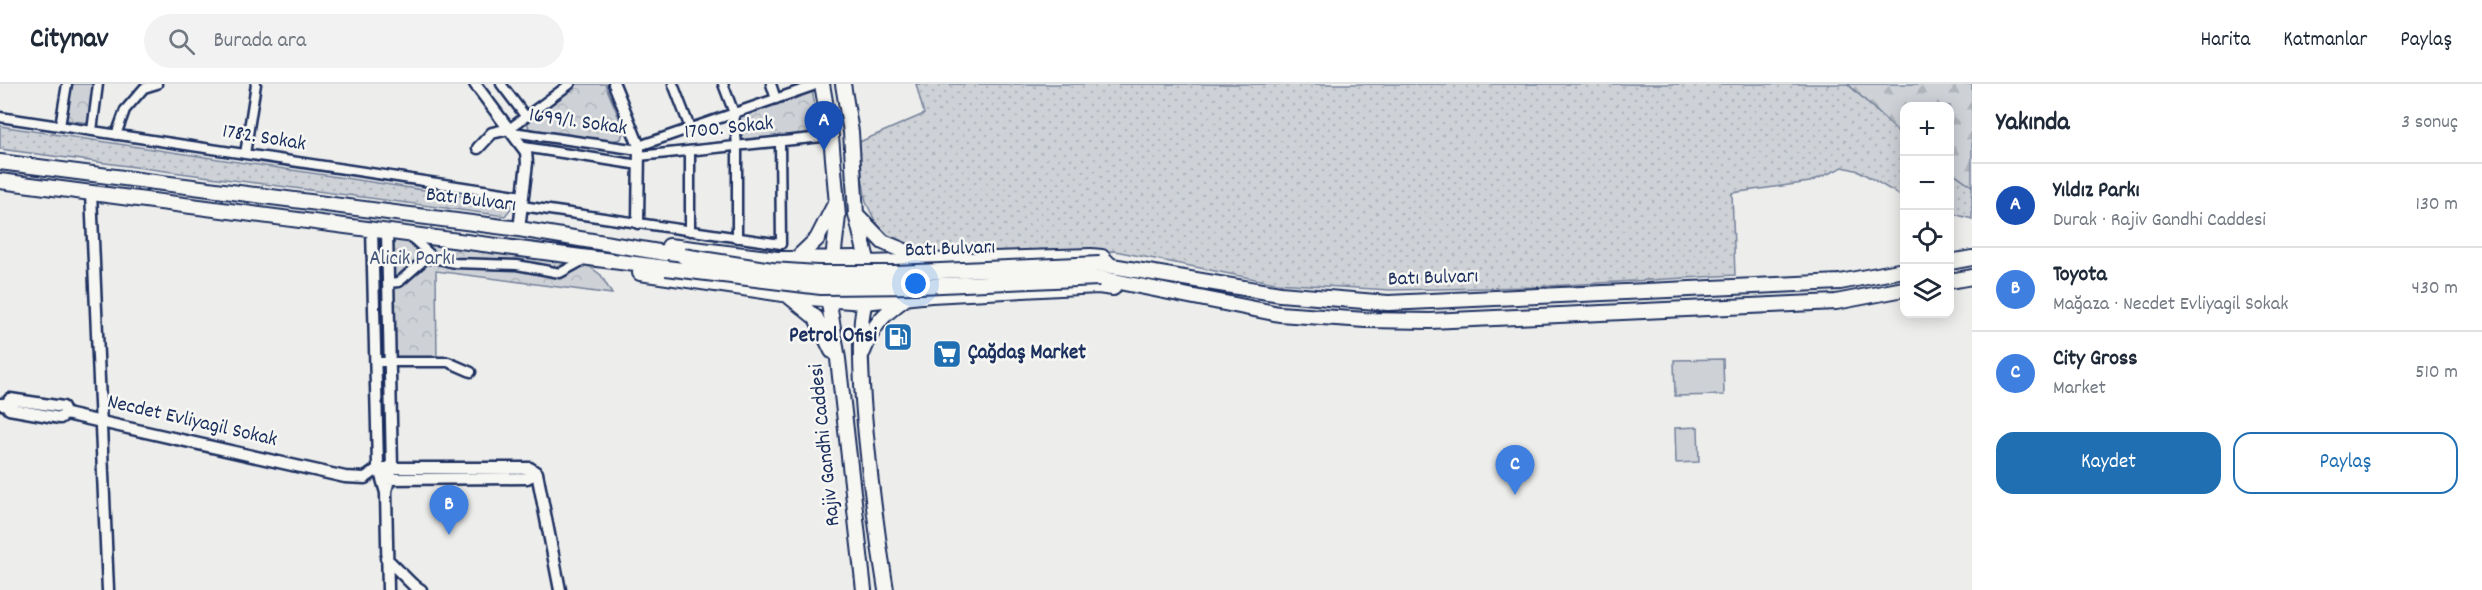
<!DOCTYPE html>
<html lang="tr">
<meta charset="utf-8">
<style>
:root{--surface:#fff;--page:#f2f2f3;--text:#1f2937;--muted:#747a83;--line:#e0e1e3;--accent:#1f6fb2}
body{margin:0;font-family:Dekko,sans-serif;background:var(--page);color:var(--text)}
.controls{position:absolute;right:18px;top:18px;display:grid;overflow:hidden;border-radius:12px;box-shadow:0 3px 15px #0003}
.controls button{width:54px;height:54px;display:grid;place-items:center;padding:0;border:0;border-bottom:2px solid var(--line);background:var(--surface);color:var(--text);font:30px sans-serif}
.you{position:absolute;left:916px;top:200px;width:21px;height:21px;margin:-15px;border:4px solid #fff;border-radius:50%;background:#1a73e8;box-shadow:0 0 0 9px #1a73e833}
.badge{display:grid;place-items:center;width:39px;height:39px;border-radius:50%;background:var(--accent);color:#fff;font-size:20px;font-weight:700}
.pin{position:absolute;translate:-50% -50px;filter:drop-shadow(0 2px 3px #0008)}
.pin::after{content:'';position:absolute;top:32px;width:21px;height:18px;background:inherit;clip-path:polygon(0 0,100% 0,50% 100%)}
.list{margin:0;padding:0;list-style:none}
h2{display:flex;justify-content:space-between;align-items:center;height:78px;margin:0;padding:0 24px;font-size:26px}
h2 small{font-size:20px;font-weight:400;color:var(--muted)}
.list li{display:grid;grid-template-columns:39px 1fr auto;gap:18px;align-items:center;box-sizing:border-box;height:84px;padding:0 24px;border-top:2px solid var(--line)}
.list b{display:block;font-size:22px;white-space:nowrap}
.list p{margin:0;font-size:20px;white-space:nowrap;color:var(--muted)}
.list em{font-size:20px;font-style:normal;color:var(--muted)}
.actions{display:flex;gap:12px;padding:18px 24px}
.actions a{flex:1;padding:14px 0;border:2px solid var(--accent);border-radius:18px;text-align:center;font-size:21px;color:var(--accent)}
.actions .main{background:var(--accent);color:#fff}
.icon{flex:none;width:33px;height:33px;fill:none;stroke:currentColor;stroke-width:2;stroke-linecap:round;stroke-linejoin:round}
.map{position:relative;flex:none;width:1972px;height:506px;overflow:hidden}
header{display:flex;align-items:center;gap:36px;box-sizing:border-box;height:84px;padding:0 30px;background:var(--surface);border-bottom:2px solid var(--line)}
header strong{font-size:28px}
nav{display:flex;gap:33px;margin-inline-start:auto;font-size:21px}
.search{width:420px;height:54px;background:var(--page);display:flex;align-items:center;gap:15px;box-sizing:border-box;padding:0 21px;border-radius:33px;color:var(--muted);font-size:22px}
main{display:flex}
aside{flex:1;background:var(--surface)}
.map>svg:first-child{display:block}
.grass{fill:url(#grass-dots);stroke:#74809a;stroke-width:1.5}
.forest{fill:url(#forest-firs);stroke:#74809a;stroke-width:1.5}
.park{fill:url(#park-crowns);stroke:#74809a;stroke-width:1.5}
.pitch{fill:#ced2d7;stroke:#74809a;stroke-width:1.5}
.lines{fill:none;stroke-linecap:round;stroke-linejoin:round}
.minor-casing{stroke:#1b2f5e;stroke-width:13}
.tertiary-casing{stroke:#1b2f5e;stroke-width:15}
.primary-casing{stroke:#1b2f5e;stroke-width:18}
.minor{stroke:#f6f6f2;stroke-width:8}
.tertiary{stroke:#f6f6f2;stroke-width:10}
.primary{stroke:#f6f6f2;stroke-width:14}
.primary-bridge-casing{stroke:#1b2f5e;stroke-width:18;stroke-linecap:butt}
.primary-bridge{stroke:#f6f6f2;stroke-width:14}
.labels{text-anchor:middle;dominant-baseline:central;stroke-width:5;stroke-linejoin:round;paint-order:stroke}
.street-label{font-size:21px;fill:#1b2f5e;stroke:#f6f6f2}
.park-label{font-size:21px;fill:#48587c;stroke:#f6f6f2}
.poi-label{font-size:21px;font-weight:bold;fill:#1b2f5e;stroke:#f6f6f2;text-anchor:end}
</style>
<header>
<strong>Citynav</strong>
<div class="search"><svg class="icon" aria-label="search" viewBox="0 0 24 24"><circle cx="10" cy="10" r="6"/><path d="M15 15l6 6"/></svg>Burada ara</div>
<nav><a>Harita</a><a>Katmanlar</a><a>Paylaş</a></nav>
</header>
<main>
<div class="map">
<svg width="1972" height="506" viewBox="0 0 1972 506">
<defs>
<pattern id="grass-dots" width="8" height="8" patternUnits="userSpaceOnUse" patternTransform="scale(1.5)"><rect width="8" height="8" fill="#ced2d7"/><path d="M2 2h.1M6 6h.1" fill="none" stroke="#b0b5bb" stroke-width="1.8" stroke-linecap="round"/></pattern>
<pattern id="forest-firs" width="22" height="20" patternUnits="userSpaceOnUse" patternTransform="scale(1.5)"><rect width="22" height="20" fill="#ced2d7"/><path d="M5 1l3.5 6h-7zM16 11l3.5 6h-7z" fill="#b0b5bb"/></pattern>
<pattern id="park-crowns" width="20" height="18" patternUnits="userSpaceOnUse" patternTransform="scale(1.5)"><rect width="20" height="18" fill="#ced2d7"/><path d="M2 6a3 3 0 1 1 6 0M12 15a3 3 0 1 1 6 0" fill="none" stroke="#b0b5bb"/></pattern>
</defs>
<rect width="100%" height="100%" fill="#edeeec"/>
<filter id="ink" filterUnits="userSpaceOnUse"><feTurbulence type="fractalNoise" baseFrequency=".0167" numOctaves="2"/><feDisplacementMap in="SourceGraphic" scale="12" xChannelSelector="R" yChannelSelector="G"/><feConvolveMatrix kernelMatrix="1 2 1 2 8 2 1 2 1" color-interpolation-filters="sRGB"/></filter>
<g filter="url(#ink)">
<path class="grass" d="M916,0H1848L1904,53V114L1859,87L1843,83L1810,98L1732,109L1735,191L1532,203L1390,206L1275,199L1115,167L940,171L909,165L888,152L876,139L866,118L857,59L924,30Z
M0,42L510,119L512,123L505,132L0,65Z
M1950,86L1972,102V135L1950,129Z"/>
<path class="forest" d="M1848,0H1972V102L1950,86V22H1904V53Z"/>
<path class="park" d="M71,0H94L89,39L66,36Z
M577,0H605L624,46L621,55L612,57L529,45L527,37Z
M812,6L820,50L741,56L739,30Z
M387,147L582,177L601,191L612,210L436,187L437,277L390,278Z"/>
<path class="pitch" d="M1723,275L1724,311L1675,312L1674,276Z
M1698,343L1699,378L1676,379L1675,344Z"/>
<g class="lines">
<g class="minor-casing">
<path id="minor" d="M501,0L526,33
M673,0L690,44
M723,0L734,29L737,62V154
M771,0L776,15
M0,33L523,112
M60,42L67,0
M509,45L570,0
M92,47L98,0
M512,48L639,66
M116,51L125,26L144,4L157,0
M639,62L813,2
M524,63L639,81
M245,70L256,0
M639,72L822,53
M522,122L781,160L780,57
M690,147V67
M410,152L434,174
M388,199L399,198L424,176L434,174L455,179L517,181L560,189L582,177
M376,278H448L471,288"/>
</g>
<g class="tertiary-casing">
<path id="tertiary" d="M475,0L526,68L527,79L519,145
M614,0L639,62L638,139
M478,64L492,49L509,45
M91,109L108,506
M372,145L378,381L386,409L388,506
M0,320H6L10,315L63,323L66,330L345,393L365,394L379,384H530L537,389
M6,320L9,325L60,334L66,330
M537,389L560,506
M383,395L527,394L537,389
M386,407L392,384L387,147
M386,474L412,500L421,506"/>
</g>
<g class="primary-casing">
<path id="primary" d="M822,0L831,52L838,132L833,175L828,181
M843,0L851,48L856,130L869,184
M0,78L519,145L683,172
M0,97L666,184
M857,131L883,158L922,174
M669,162L777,175L855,174L869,179L1091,172L1102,173L1109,180
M796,175L817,155L836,118
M1950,178L1972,174
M1100,180L1280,210L1388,219L1840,198L1904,186
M640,189L810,214L864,218L931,211L1098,202L1113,204
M1099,194L1279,230L1365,236L1430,237L1836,218L1904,205
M1950,197L1972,193
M827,207L838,275L864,506
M868,211C847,244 878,458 886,506
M790,213L816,234L832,267
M863,268C874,240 882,231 906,214"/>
</g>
<use href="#minor" class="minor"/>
<use href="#tertiary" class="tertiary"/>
<use href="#primary" class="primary"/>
<g class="primary-bridge-casing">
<path id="primary-bridge" d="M683,172L772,186L817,189H895L1100,180
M666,184L821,203L920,202L1099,194"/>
</g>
<use href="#primary-bridge" class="primary-bridge"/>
</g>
</g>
<defs>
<g id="fuel-square" transform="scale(1.5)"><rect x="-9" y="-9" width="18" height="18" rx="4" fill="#1f6fb2" stroke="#f6f6f2"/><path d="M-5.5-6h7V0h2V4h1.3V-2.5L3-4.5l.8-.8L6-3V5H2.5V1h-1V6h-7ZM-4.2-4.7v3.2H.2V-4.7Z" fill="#fff"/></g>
<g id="supermarket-square" transform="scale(1.5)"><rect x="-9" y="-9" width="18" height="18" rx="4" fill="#1f6fb2" stroke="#f6f6f2"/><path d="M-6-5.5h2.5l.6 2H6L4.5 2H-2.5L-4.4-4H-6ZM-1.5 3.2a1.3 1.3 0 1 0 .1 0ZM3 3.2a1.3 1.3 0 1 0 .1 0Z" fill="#fff"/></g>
</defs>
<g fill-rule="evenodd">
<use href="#fuel-square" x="898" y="253"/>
<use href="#supermarket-square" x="947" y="270"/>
</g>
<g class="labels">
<g class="street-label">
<text transform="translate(578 39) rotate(8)">1699/1. Sokak</text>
<text transform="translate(729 45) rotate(-6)">1700. Sokak</text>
<text transform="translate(264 55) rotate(9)">1782. Sokak</text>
<text transform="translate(471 117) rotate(7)">Batı Bulvarı</text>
<text transform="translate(950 166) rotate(-2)">Batı Bulvarı</text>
<text transform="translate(1433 195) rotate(-2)">Batı Bulvarı</text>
<text transform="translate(192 338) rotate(13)">Necdet Evliyagil Sokak</text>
<text transform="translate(826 361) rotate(-96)">Rajiv Gandhi Caddesi</text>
</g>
<g class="park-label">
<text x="412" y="176">Alicik Parkı</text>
</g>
<g class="poi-label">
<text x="877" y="253">Petrol Ofisi</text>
<text x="968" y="270" text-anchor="start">Çağdaş Market</text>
</g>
</g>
</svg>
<div class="controls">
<button>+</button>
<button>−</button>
<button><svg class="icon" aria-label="locate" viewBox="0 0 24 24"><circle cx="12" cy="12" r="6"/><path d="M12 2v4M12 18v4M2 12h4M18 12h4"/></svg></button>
<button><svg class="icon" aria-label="layers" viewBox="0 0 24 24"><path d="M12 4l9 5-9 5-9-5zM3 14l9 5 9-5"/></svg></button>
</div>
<div class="you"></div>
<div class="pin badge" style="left:824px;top:67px;background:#1a4fb4">A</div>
<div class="pin badge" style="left:449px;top:451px;background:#3f7fe0">B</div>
<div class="pin badge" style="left:1515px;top:411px;background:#3f7fe0">C</div>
</div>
<aside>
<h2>Yakında<small>3 sonuç</small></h2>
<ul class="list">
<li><span class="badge" style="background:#1a4fb4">A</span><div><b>Yıldız Parkı</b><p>Durak · Rajiv Gandhi Caddesi</p></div><em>130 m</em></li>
<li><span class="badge" style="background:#3f7fe0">B</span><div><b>Toyota</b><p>Mağaza · Necdet Evliyagil Sokak</p></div><em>430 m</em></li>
<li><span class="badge" style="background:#3f7fe0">C</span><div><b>City Gross</b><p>Market</p></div><em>510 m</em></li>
</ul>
<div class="actions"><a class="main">Kaydet</a><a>Paylaş</a></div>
</aside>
</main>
